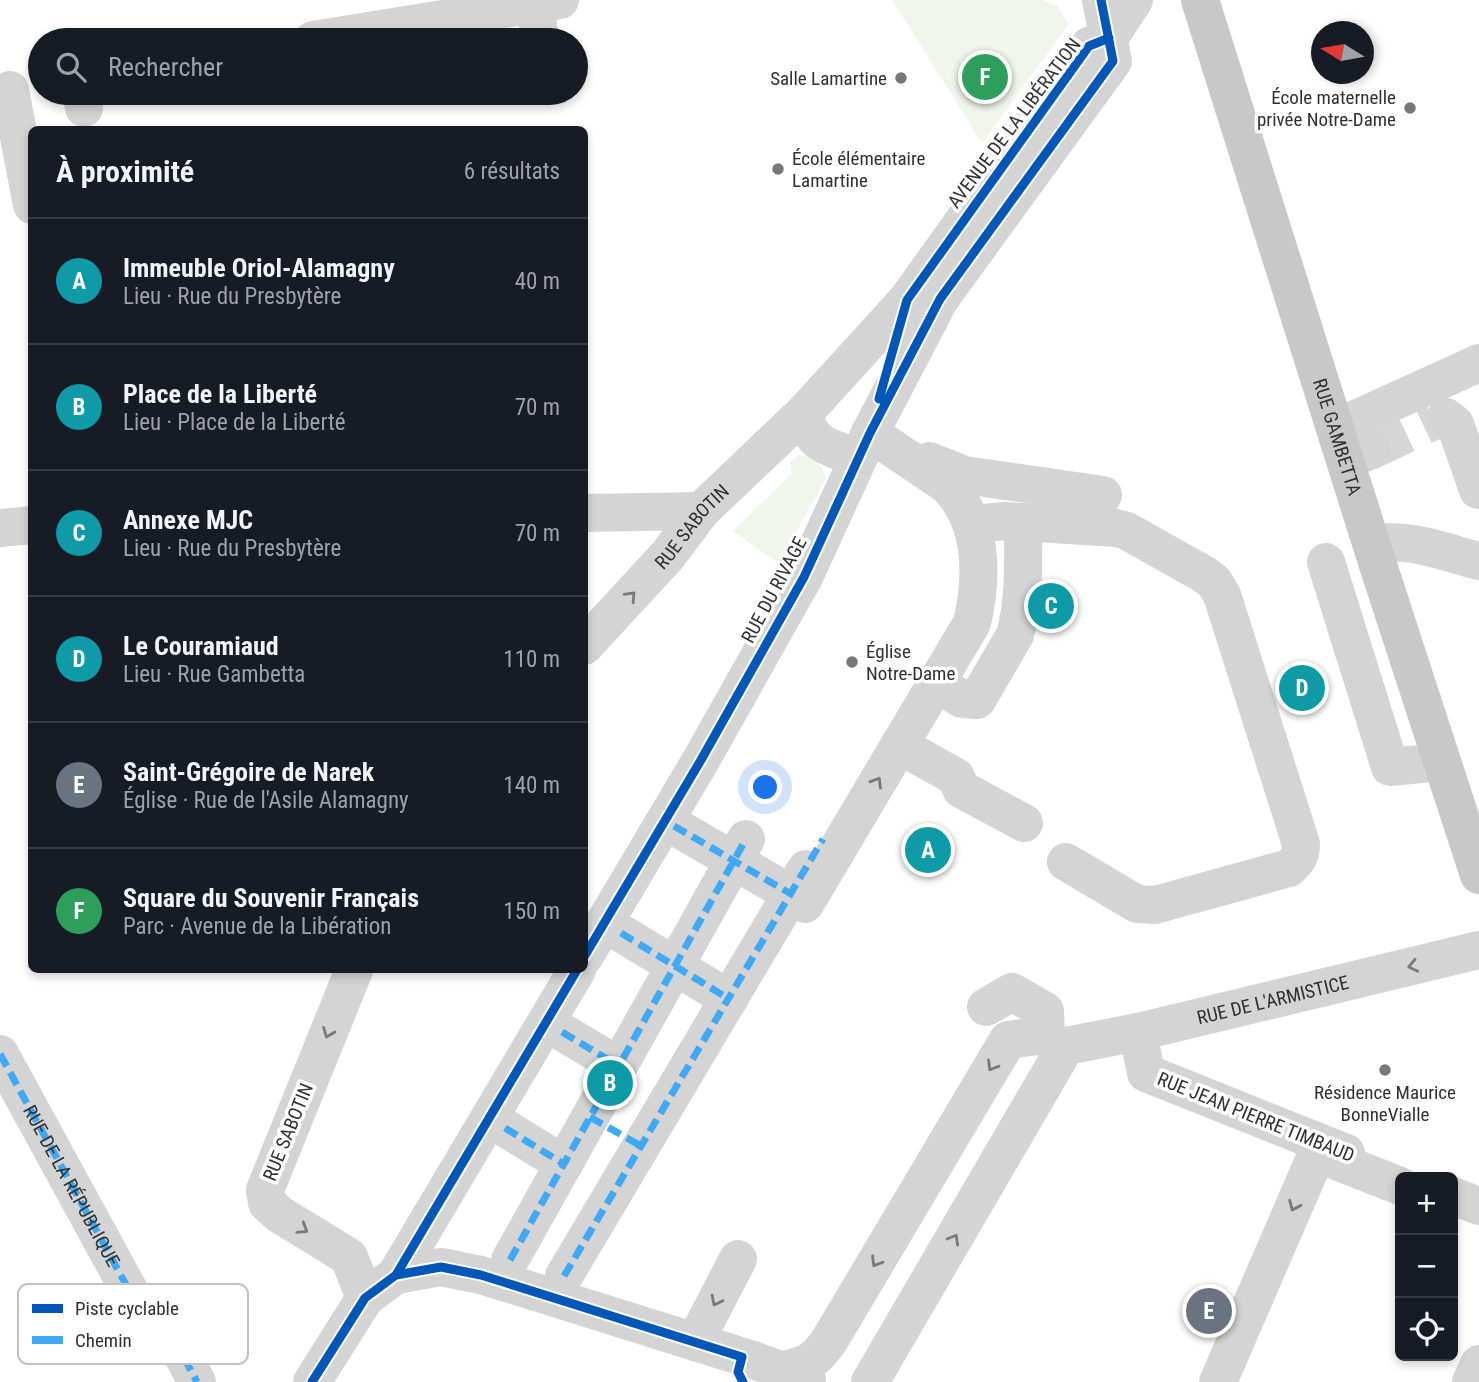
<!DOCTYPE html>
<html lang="fr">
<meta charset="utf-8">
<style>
:root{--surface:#171b24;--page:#242831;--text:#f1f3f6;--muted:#9ea1a6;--line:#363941;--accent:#787878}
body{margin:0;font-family:"Roboto Condensed",sans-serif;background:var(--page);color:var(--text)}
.controls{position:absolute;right:21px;bottom:21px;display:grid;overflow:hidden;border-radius:10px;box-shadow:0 4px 10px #0003}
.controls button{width:63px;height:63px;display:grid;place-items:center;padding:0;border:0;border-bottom:2px solid var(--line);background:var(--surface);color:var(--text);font:35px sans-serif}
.compass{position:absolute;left:1311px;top:21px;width:63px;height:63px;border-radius:50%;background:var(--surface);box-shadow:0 4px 10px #0003;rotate:281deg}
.you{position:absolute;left:766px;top:788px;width:24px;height:24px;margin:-18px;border:5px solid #fff;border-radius:50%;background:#1a73e8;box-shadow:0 0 0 10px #1a73e833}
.badge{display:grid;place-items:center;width:46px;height:46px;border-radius:50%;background:var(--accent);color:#fff;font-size:23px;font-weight:700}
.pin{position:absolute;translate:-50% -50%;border:4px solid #fff;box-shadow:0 2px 7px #0006}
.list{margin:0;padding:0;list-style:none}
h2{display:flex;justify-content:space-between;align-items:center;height:91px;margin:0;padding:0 28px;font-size:30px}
h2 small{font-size:23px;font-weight:400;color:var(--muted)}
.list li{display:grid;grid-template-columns:46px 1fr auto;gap:21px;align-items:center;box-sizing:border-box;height:126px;padding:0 28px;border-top:2px solid var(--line)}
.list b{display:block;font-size:26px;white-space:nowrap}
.list p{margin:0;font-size:23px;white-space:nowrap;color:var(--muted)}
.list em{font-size:23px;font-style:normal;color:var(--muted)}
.icon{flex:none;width:38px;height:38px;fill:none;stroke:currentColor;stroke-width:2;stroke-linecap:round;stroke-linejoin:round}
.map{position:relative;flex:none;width:1479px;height:1382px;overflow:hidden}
.search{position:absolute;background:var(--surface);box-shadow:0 4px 10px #0003;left:28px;top:28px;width:560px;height:77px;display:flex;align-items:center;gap:18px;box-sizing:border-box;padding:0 24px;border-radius:38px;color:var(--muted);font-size:26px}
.panel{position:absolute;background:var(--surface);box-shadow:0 4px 10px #0003;left:28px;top:126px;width:560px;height:847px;border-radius:10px}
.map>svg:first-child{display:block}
.green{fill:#f1f6ec}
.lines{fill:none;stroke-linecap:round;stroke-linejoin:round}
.minor-tunnel{stroke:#d6d6d6;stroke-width:38;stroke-dasharray:38 19;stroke-linecap:butt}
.minor{stroke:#d4d4d4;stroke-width:38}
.major{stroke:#c8c8c8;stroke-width:38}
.quiet{stroke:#3fa9f5;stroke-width:7;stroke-dasharray:14 7;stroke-linecap:butt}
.cycleway-casing{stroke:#fff;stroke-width:13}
.cycleway{stroke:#0057b8;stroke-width:9}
.oneway{stroke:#7a7a7a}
.poi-dot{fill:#787878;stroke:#fff;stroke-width:2.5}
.labels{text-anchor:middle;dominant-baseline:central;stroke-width:7;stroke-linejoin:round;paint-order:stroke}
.poi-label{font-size:19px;fill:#303030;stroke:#fff;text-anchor:end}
.street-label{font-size:19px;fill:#303030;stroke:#fff}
.key{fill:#fff;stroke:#c1c1c1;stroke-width:2}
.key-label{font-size:19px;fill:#303030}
</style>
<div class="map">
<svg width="1479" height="1382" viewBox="0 0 1479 1382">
<rect width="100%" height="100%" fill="#fff"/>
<path class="green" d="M892,0H1042L1057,6L1069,24L982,143Z
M798,455C813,457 822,463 826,478L779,564L733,531L792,473L790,462Z"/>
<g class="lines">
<path class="minor-tunnel" d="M1372,450L1434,421"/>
<g class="minor">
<path d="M535,4L540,40"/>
<path d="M313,40L560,0"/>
<path d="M10,90L32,205"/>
<path d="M81,93L84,108"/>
<path d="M804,413C810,446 831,448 858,457"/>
<path d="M1446,417L1455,424L1478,490"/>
<path d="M1336,428L1479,363"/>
<path d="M1346,460L1372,450"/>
<path d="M929,461L964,475L1103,495"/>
<path d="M584,513L701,511"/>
<path d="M972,524L1005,521L1116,528L1127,531L1205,575L1214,582L1222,595L1301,844C1301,855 1298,860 1289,868L1155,905L1137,904L1066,862"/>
<path d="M0,528L32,525"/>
<path d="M1372,544C1408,537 1444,552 1479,561"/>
<path d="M1326,562L1390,767L1442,762"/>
<path id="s1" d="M584,646L668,555L701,511L804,413L907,300L1089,46L1109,38L1134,0"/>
<path d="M936,683L962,699L977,700L1015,635C1025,599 1023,559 1023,522"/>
<path d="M899,745L956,777L961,789L1024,823"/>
<path d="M674,826L791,894"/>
<path d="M805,904L972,623C983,576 983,521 947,485L870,433"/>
<path d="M621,933L729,999"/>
<path d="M584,957L701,760L804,577L870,433L940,299L1113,61L1101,0"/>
<path d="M354,970L265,1190L267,1203L279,1214L349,1257L365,1298"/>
<path d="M986,1007L1012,992L1045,1011L1046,1035"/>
<path d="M562,1032L619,1066"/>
<path d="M1138,1032L1146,1073L1346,1153"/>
<path id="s2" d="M1066,1046L1138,1032L1479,950"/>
<path id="s3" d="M0,1054L136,1303L182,1354L197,1382"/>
<path d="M505,1128L564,1164"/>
<path d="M1453,1196L1479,1206"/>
<path d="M510,1260L746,839"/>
<path d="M396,1275L441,1267L481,1275L756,1361L807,1380"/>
<path d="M564,1276L806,869"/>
<path d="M695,1342L738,1259"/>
<path d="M782,1370C807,1365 814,1362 829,1341L1008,1040L1046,1035"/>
<path d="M312,1382L365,1298L396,1275L577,970"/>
<path d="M870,1382L1066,1046"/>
<path d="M1218,1382L1321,1144L1334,1160L1400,1186"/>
<path d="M1471,1382L1479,1364"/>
</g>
<path class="major" id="s4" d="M1200,0L1377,562L1479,875"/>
<path class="quiet" d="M674,826L791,894
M621,933L729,999
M562,1032L619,1066
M0,1054L136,1303L182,1354L197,1382
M590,1117L641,1146
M505,1128L564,1164
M510,1260L746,839
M564,1276L823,839"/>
<g class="cycleway-casing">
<path id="cycleway" d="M879,399L907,300L1089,46L1109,38
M584,957L701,760L804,577L870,433L940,299L1113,61L1101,0
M396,1275L441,1267L481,1275L742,1357L738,1372L743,1382
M312,1382L365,1298L396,1275L577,970"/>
</g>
<use href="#cycleway" class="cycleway"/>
</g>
<defs><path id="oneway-chevron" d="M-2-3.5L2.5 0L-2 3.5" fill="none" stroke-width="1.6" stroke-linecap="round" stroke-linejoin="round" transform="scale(1.75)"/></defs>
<g class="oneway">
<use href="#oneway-chevron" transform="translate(631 596) rotate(-47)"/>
<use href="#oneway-chevron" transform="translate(877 782) rotate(-59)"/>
<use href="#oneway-chevron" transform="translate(1413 966) rotate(167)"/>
<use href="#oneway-chevron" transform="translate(328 1033) rotate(112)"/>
<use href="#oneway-chevron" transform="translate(992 1066) rotate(121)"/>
<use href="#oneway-chevron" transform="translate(1294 1206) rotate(113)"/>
<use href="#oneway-chevron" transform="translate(303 1229) rotate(32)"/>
<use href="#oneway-chevron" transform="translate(954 1239) rotate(-60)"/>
<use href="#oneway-chevron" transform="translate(876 1262) rotate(121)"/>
<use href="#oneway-chevron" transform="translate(716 1301) rotate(117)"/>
</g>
<g class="poi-dot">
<circle cx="901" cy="78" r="7"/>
<circle cx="1410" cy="108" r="7"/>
<circle cx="778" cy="169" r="7"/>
<circle cx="852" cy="662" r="7"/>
<circle cx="1385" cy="1070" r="7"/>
</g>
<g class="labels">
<g class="poi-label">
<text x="887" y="78">Salle Lamartine</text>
<text x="1396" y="97">École maternelle<tspan x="1396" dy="22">privée Notre-Dame</tspan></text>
<text x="792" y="158" text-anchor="start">École élémentaire<tspan x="792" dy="22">Lamartine</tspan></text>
<text x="866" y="651" text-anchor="start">Église<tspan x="866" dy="22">Notre-Dame</tspan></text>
<text x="1385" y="1092" text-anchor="middle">Résidence Maurice<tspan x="1385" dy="22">BonneVialle</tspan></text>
</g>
<g class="street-label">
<text transform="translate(1014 123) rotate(-53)">AVENUE DE LA LIBÉRATION</text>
<text stroke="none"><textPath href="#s4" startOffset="458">RUE GAMBETTA</textPath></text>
<text stroke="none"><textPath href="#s1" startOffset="161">RUE SABOTIN</textPath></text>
<text transform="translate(774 590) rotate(-62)">RUE DU RIVAGE</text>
<text stroke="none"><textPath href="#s2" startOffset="212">RUE DE L'ARMISTICE</textPath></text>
<text transform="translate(1256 1117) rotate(22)">RUE JEAN PIERRE TIMBAUD</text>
<text transform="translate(288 1132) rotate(-68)">RUE SABOTIN</text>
<text stroke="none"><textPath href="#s3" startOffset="150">RUE DE LA RÉPUBLIQUE</textPath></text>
</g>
</g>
<rect x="18" y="1284" width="230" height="80" rx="10" class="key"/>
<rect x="32" y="1304" width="31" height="9" fill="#0057b8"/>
<rect x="32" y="1336" width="31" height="8" fill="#3fa9f5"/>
<g class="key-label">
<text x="75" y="1315">Piste cyclable</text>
<text x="75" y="1347">Chemin</text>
</g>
</svg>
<div class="controls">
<button>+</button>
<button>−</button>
<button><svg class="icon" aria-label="locate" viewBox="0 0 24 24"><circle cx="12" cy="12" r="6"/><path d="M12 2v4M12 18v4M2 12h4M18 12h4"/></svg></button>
</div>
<svg class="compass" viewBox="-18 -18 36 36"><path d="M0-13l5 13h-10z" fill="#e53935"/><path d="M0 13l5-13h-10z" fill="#9ea1a6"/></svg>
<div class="you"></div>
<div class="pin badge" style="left:928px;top:850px;background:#0f9aa8">A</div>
<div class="pin badge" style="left:610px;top:1083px;background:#0f9aa8">B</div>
<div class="pin badge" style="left:1051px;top:606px;background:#0f9aa8">C</div>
<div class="pin badge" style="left:1302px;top:688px;background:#0f9aa8">D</div>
<div class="pin badge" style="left:1209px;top:1311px;background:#6b7280">E</div>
<div class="pin badge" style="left:985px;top:77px;background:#2e9e5b">F</div>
<div class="search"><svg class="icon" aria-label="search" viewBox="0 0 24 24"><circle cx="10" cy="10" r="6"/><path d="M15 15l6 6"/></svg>Rechercher</div>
<section class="panel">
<h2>À proximité<small>6 résultats</small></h2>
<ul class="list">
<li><span class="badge" style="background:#0f9aa8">A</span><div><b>Immeuble Oriol-Alamagny</b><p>Lieu · Rue du Presbytère</p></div><em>40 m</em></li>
<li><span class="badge" style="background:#0f9aa8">B</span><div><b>Place de la Liberté</b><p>Lieu · Place de la Liberté</p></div><em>70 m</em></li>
<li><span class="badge" style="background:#0f9aa8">C</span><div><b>Annexe MJC</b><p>Lieu · Rue du Presbytère</p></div><em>70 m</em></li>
<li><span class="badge" style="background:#0f9aa8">D</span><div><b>Le Couramiaud</b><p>Lieu · Rue Gambetta</p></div><em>110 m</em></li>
<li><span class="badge" style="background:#6b7280">E</span><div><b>Saint-Grégoire de Narek</b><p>Église · Rue de l'Asile Alamagny</p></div><em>140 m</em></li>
<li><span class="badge" style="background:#2e9e5b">F</span><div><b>Square du Souvenir Français</b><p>Parc · Avenue de la Libération</p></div><em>150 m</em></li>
</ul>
</section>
</div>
